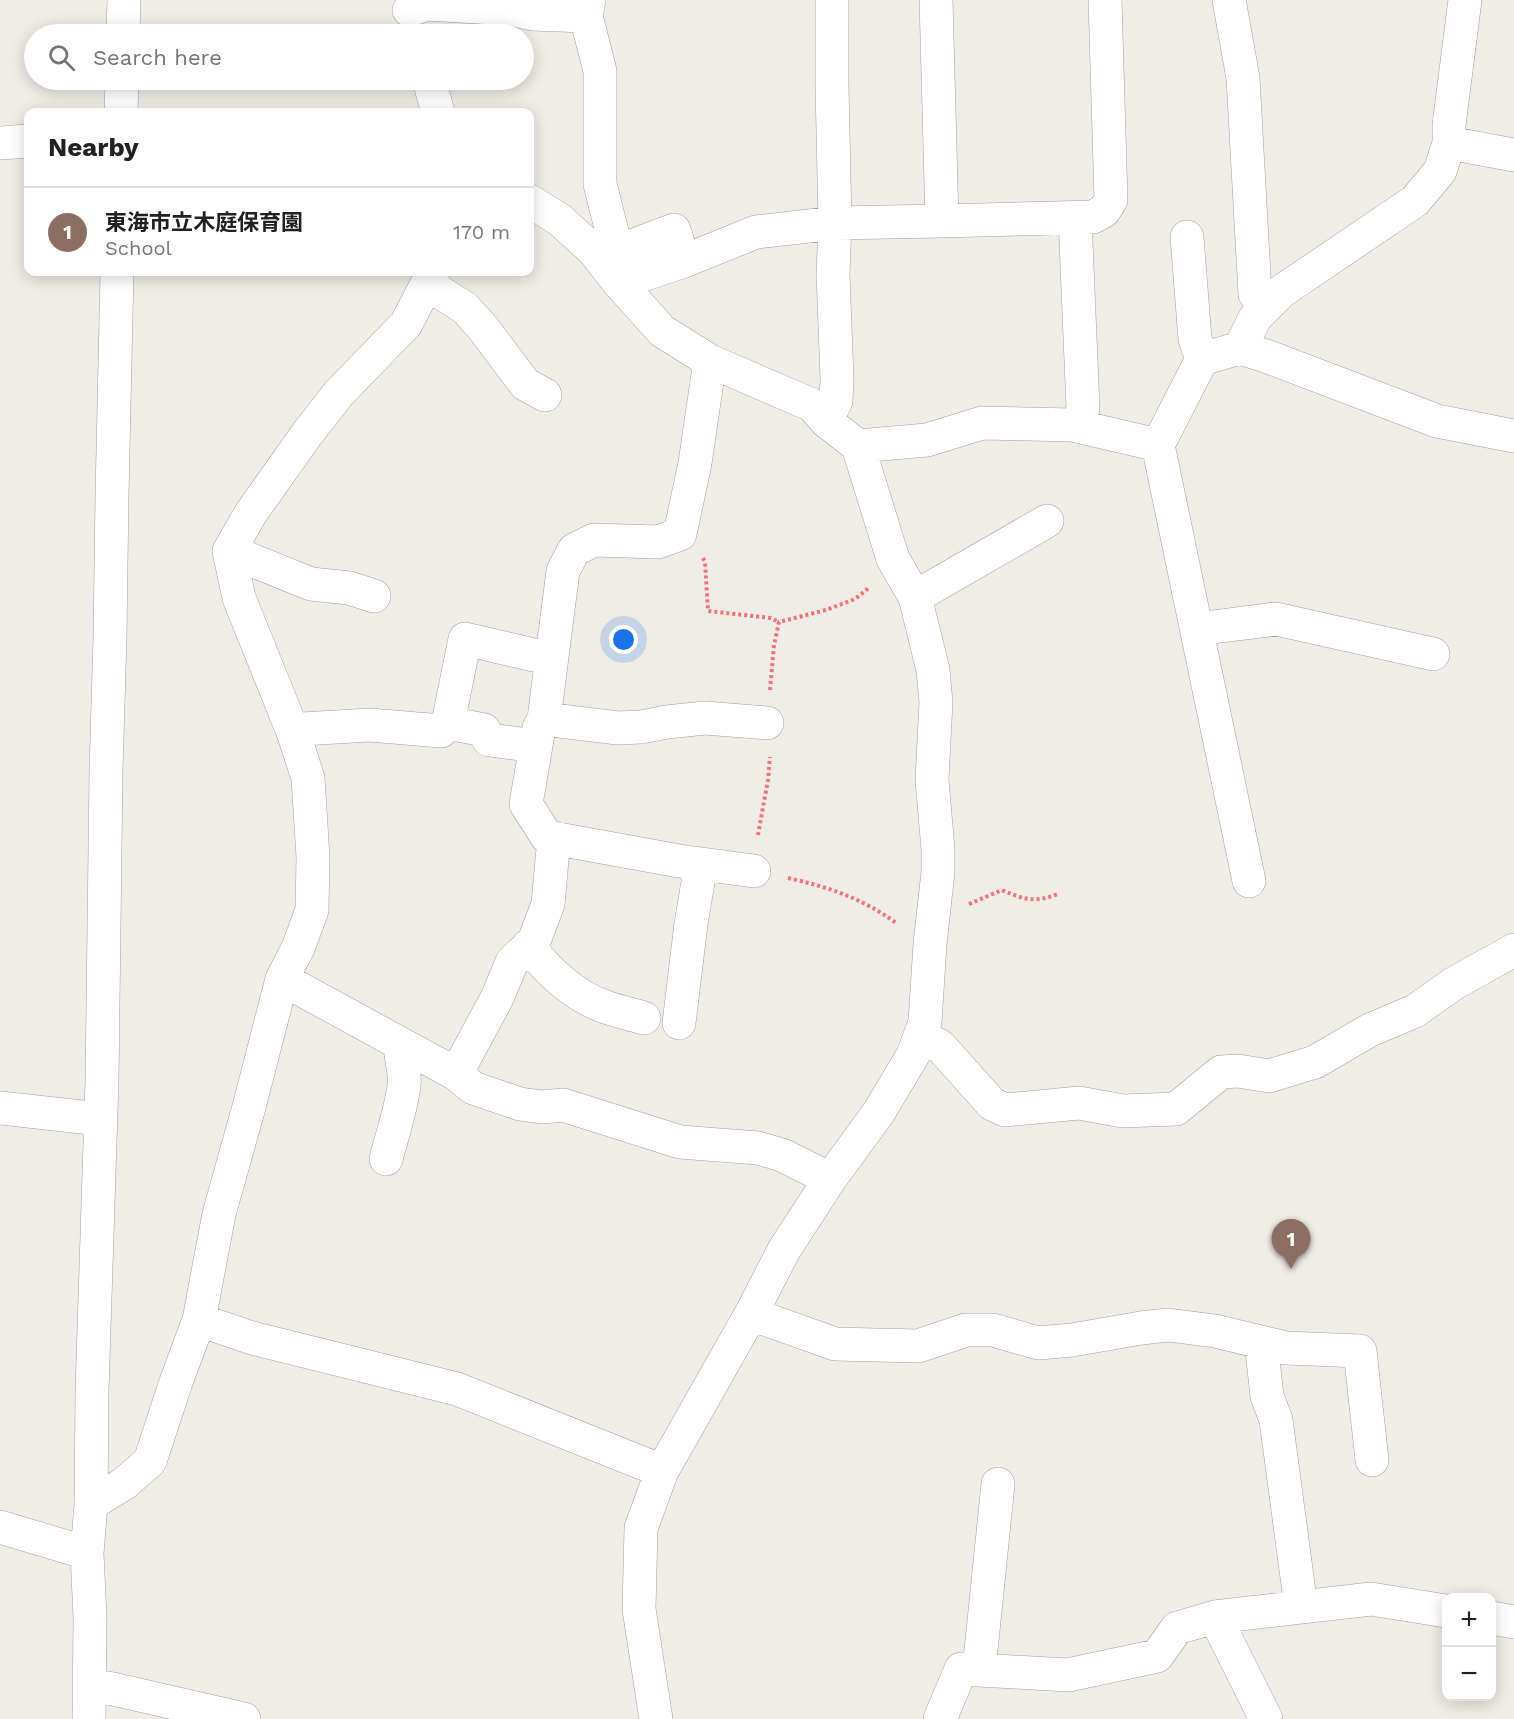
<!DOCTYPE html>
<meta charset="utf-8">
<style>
:root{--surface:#fff;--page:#f2f2f2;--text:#202124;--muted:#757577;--line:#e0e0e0;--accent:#ca051c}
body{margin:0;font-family:"Work Sans","Noto Sans JP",sans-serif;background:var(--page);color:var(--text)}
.controls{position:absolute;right:18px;bottom:18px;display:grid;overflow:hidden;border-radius:12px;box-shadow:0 3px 15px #0003}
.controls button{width:54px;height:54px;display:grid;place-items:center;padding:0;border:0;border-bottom:2px solid var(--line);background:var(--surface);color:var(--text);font:30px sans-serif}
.you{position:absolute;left:624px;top:640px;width:21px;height:21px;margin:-15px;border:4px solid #fff;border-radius:50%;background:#1a73e8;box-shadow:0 0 0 9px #1a73e833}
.badge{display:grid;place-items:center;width:39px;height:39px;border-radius:50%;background:var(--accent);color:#fff;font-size:20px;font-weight:700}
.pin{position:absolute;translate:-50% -50px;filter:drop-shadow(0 2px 3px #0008)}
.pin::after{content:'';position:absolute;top:32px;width:21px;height:18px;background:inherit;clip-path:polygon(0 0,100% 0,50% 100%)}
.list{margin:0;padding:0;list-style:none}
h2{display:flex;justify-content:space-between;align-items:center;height:78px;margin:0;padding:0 24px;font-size:26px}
h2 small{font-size:20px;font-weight:400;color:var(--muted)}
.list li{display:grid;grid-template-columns:39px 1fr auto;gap:18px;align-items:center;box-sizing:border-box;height:90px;padding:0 24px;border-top:2px solid var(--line)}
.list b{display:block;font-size:22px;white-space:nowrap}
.list p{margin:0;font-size:20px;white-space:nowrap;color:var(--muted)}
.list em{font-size:20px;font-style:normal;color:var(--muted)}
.icon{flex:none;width:33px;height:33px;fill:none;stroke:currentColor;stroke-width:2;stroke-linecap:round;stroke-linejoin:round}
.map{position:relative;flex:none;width:1514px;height:1719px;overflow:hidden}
.search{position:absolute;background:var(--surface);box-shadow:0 3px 15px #0003;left:24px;top:24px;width:510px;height:66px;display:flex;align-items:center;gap:15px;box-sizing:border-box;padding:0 21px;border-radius:33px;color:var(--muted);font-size:22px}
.panel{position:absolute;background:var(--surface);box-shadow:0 3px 15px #0003;left:24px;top:108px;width:510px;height:168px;border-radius:12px}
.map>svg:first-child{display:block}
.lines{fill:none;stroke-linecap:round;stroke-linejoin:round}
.minor-casing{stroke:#a1a1a1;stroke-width:34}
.path{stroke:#f67173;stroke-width:4;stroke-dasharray:3 3;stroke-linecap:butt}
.minor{stroke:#fff;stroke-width:33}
</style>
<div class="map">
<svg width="1514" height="1719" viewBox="0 0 1514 1719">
<rect width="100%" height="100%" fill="#f0ece6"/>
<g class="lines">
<g class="minor-casing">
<path id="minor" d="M589,0L586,16L600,71V184L615,244L624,249L674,230L684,261
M936,0L942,221L1093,217L1104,211L1111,200L1105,0
M1229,0L1243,78L1255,294L1266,307
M1465,0L1449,125V143L1514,155
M409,10L427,4L511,9L532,14L586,16
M123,34L124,0
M429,80L438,112
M121,112L122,80
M0,143L28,141
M530,201L560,220L593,250L619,283L662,331L710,361L812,405L826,421L858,446L893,559L915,597L933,670L936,702L932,780L938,849V872L930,944L925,1022L913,1055L879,1112L830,1179L784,1250L751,1314L662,1471L641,1528L639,1609L656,1719
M1075,218L1083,408L1079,426
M1187,237L1195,339L1202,359
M619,283L684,261L756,232L835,223L832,86V0
M427,284L465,308L483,328L525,384L545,395
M1240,348L1255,318L1282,291L1415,201L1440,171L1449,143
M710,361L695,463L680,534L658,542L594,540L574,550L563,571L544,719L618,728L641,727L667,722L705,718L767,723
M826,421L836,401L837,379L833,274L835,223L942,221
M1158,445L1249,881
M858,446L927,440L982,423L1072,425L1158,445L1202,359L1240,348L1266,356L1437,421L1514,436
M229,551L311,584L349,588L374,596
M915,597L1047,521
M1197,629L1276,619L1433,654
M544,719L539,728L526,804L547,837L679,861L754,871
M448,723L484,730L489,740L536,746
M293,732L302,729L370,725L441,731L448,723L465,639L551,659
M528,946C548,971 573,995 603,1006C616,1011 630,1014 644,1018
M282,979L456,1074L473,1088L520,1104L542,1107L563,1105L680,1142L758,1148L782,1155L830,1179
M679,1023L691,924L701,864
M920,1036L940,1046L992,1104L1005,1110L1079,1103L1123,1111L1176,1109L1221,1072L1238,1071L1269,1076L1315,1062L1370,1030L1415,1011L1453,984L1514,950
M456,1074L497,998L512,962L534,941L548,904L554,838
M0,1108L100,1119
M386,1159C392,1136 401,1109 404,1086C406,1071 400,1058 400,1044
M751,1314L835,1344L918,1346L966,1330H993L1038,1343L1072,1340L1141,1328L1168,1325L1215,1331L1286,1348L1360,1351L1372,1460
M199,1320L252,1338L457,1389L662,1471
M1261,1342L1267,1396L1276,1420L1301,1607
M91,1504L125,1483L150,1461L176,1382L199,1320L219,1214L249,1107L282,979L298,948L312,910L313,857L308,778L293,732L239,598L229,551L251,513L307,434L339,393L406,324L433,272
M0,1527L87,1553
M1215,1617L1266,1719
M1492,1618L1514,1622
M979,1670L998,1484
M89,1685L113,1689L244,1719
M89,1719L90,1618L87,1553L91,1504L92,1391L102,1081L106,771L110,637L112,495L117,272
M940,1719L961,1669L1068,1675L1157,1656L1177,1628L1215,1617L1371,1599L1446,1611"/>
</g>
<path class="path" d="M703,558L705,562L708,611L771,618L779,622
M770,690L774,645L779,622L826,610L855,599L870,587
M758,835L768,780L770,757
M788,878C828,887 862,898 896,923
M969,904L1002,890C1025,900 1034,903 1058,894"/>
<use href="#minor" class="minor"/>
</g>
</svg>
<div class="controls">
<button>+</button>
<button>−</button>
</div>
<div class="you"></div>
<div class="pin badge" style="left:1291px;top:1269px;background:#8d6e63">1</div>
<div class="search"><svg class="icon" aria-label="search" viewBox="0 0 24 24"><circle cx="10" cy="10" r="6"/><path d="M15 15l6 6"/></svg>Search here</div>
<section class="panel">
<h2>Nearby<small></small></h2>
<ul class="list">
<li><span class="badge" style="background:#8d6e63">1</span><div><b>東海市立木庭保育園</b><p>School</p></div><em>170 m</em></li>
</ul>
</section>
</div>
